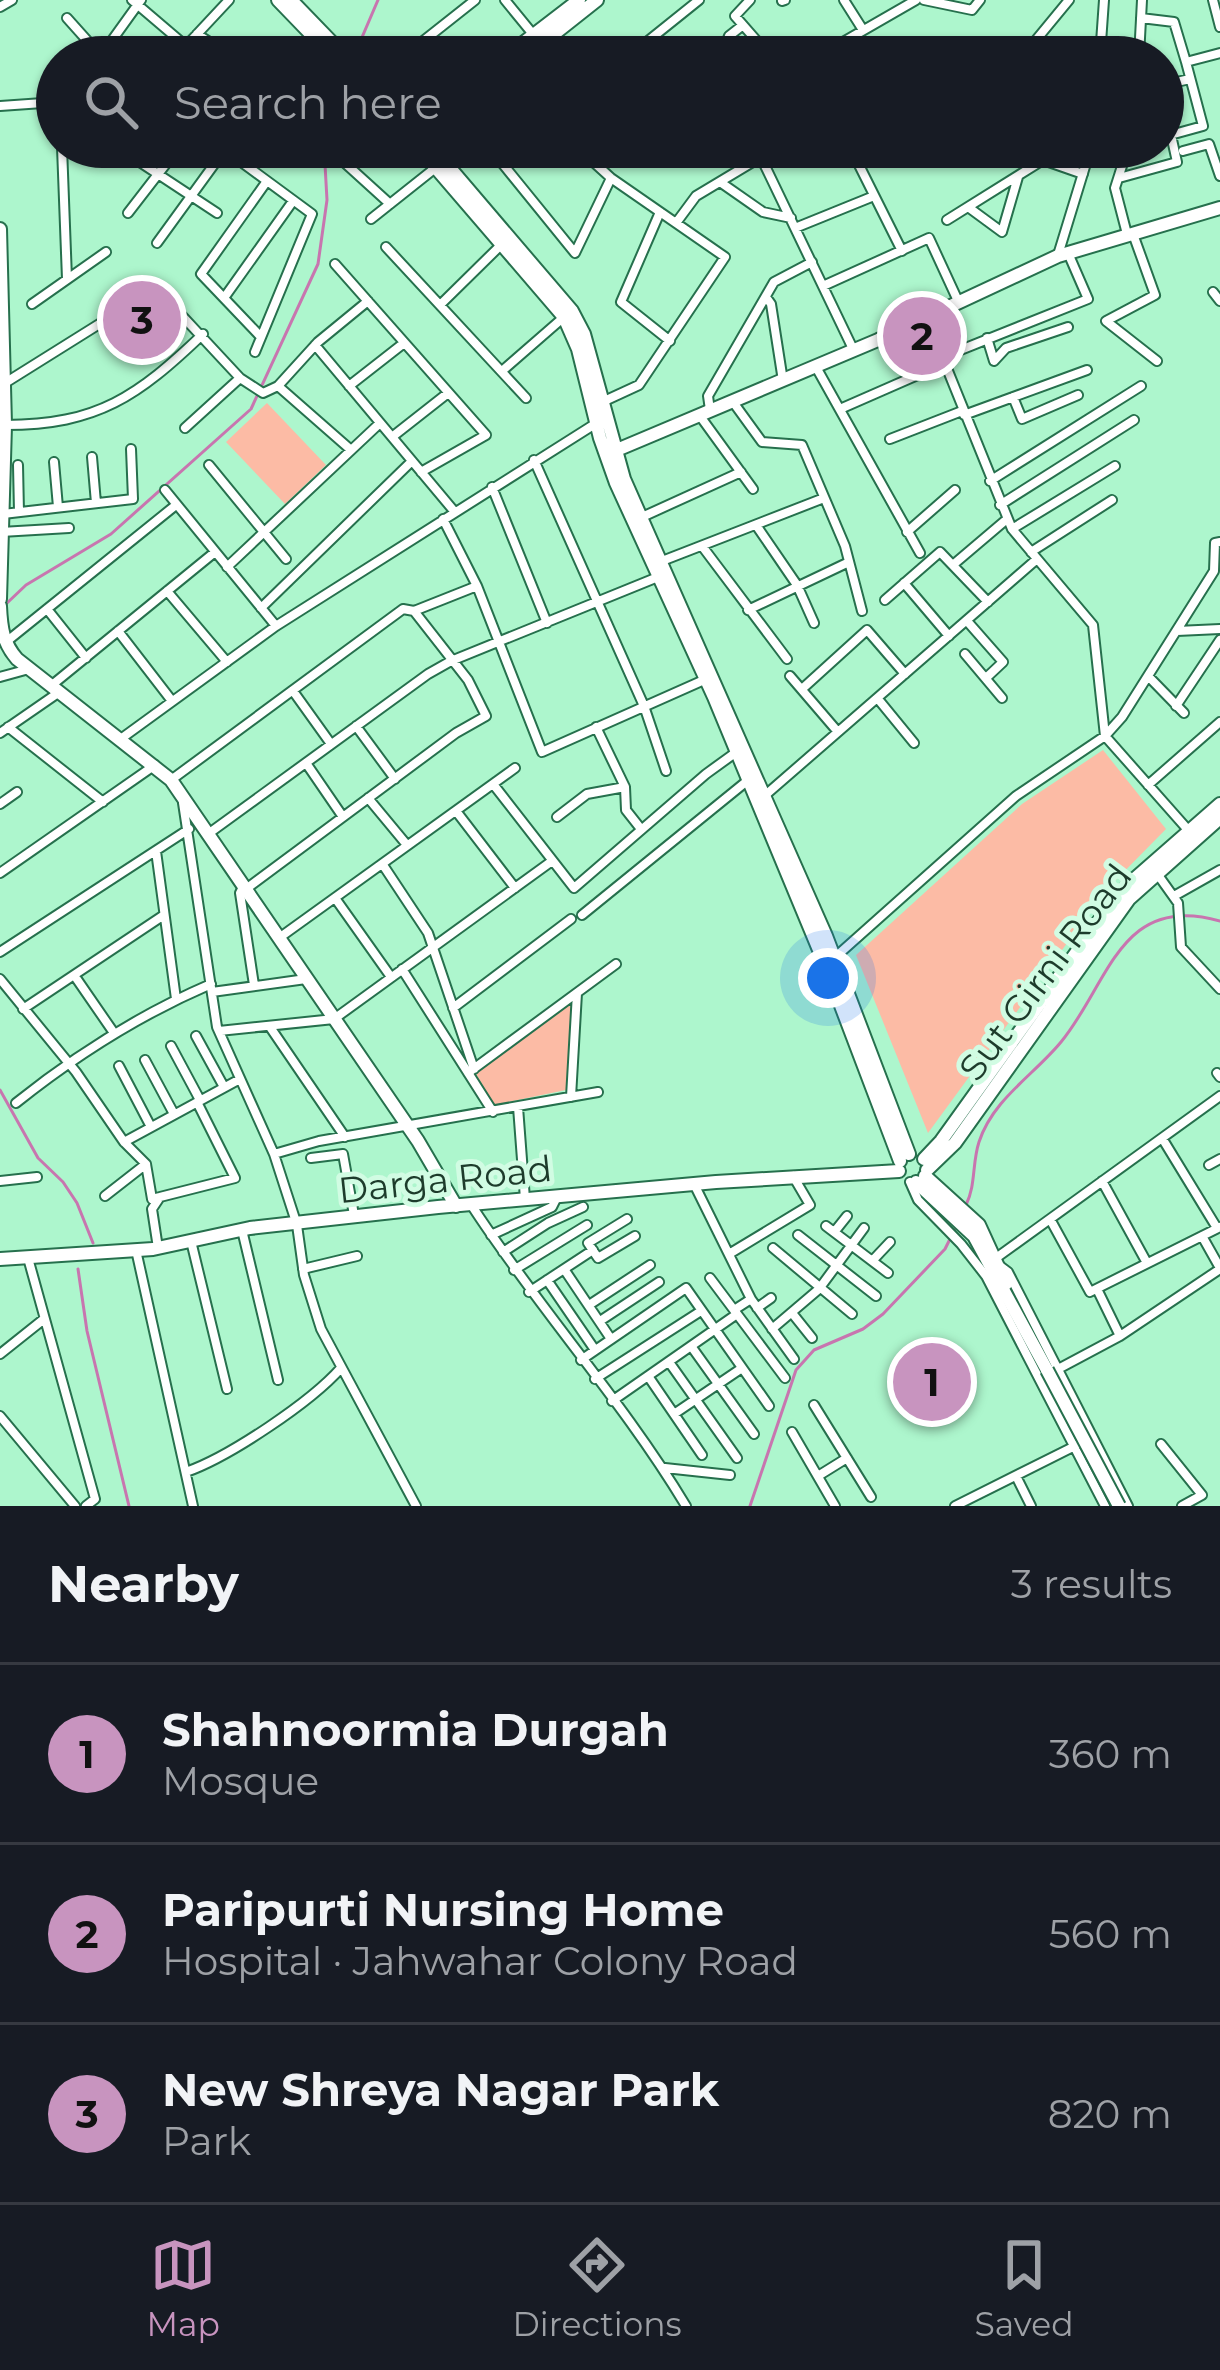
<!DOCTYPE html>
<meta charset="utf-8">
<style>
:root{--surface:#171b24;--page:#242831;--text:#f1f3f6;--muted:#9ea1a6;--line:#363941;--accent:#c894bf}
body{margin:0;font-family:Montserrat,sans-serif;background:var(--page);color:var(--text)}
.you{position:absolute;left:828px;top:978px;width:42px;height:42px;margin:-30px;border:9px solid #fff;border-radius:50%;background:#1a73e8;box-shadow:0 0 0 18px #1a73e833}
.badge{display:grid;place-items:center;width:78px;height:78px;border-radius:50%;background:var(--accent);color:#111;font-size:39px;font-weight:700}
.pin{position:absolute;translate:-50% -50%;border:6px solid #fff;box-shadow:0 3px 12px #0006}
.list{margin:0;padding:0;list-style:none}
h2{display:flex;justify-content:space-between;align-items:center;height:156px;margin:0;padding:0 48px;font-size:51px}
h2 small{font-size:39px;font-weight:400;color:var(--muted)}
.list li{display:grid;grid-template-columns:78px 1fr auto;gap:36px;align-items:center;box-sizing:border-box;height:180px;padding:0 48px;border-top:3px solid var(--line)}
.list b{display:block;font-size:45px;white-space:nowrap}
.list p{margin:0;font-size:39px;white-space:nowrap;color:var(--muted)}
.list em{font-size:39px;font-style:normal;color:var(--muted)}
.icon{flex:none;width:66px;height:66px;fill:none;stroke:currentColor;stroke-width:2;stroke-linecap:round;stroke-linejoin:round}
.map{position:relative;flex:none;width:1220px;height:1506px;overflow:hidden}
.search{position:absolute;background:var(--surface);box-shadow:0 3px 9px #0004;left:36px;right:36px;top:36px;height:132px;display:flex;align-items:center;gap:30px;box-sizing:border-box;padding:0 42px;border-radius:66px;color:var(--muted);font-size:45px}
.sheet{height:696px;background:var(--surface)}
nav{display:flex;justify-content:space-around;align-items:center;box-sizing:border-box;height:168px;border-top:3px solid var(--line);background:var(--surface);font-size:33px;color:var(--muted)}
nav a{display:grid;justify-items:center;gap:6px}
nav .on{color:var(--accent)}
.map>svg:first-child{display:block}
.green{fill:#fcbba5}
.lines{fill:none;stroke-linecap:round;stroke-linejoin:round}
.stream{stroke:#c875af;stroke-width:3}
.street-casing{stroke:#26704d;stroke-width:12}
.secondary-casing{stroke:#26704d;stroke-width:16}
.street{stroke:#fff;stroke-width:8}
.secondary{stroke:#fff;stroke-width:12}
.secondary-bridge-casing{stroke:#26704d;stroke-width:16;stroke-linecap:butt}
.secondary-bridge{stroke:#fff;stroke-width:12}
.labels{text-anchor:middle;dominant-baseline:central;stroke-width:10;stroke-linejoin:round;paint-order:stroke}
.street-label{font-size:36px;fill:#1d3b2b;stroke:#d1fce3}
</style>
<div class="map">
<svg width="1220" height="1506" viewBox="0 0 1220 1506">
<rect width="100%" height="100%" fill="#adf6cd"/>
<path class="green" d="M267,403L326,465L285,504L226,442Z
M1103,750L1166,829L1106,890L928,1133L856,955L1022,804Z
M572,1002L566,1090L494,1105L476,1074Z"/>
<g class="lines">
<path class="stream" d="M354,56L378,0
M6,604L26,585L111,534L251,409L318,264L327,200L324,147
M0,1090L38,1158L63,1182L77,1203L93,1243
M966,1205C976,1185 972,1163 979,1142C993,1099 1034,1075 1061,1042C1109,984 1120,892 1220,921
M78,1269L87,1331L129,1506
M750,1506L796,1370L814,1350L863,1329L883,1314L945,1249L957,1225"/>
<g class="street-casing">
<path id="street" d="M132,0L186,46L229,0
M505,0L541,44L559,57
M750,0L735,16L771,57
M844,0L863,30
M924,0L972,10L980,0
M1213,0L1220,27
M782,1L785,0
M0,7L12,0
M67,18L101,56
M1141,18L1174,22L1186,62
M197,34L233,57
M648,41L667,57
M100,57L141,0
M294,57L312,33
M403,57L475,0
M628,57L699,0
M721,57L729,36L743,25
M817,57L916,0
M1022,57L1069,0
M1100,57L1104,0
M1139,57L1142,0
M1163,85L1190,79
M0,106L57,102
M1163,137L1203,126L1186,62L1220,53
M62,147L67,279
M117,147L217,213
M489,147L575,253L611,178
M577,147L611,178L725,257L639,385L600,403
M756,147L854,351
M225,150L312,214L255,352
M1183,151L1209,144L1220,176
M499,159L515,147
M856,159L902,251
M1043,160L1046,147
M346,164L390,204
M1119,178L1177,162L1171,135
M720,182L763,212L791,218
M968,207L1002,232L1018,177
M660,212L621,302L670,341
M128,213L179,147
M371,219L439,165
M947,220L1043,160L1083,174
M676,223L696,196L761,157
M795,228L874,196
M1127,234L1115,188L1128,147
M1133,234L1155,295L1106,321L1157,361
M157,243L226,148
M386,247L526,398
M1058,255L1091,147
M335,264L486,435L421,472
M823,286L929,238L959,303
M1213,292L1220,301
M766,297L771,304L783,381
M224,298L293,201
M32,304L106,252
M440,305L503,243
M927,319L1012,529L1093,625L1105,736L1189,831
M261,337L201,274L267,181
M987,338L994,361L1006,348L1068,327
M315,345L454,511
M943,357L1088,299L1068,253
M816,367L920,553
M502,371L564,317
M240,378L263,393L278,386
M5,383L152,291L160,292L240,378L185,428
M349,386L404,343
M1013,397L1022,419L1078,395
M733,402L762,442L802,445L845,546L862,611
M840,409L945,363
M710,410L708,396L774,282L812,262
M964,415L1087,370
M700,416L753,489
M5,425C98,425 138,396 203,334
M392,437L448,393
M890,439L962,411
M351,450L278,386L318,342L368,301
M92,457L96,503
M534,460L644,706L666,771
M54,462L58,507
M18,465L19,512
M209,465L286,559
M990,481L1141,386
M492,487L547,623
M165,490L276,626
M1000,505L1134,420
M3,514L133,499L131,449
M642,517L741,472
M443,519L477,586L542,752L704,680
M756,525L797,585L814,623
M1012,529L1115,466
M1,532L69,528
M907,532L955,490
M702,546L787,659
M1031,552L1112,500
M662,561L824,498
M954,564L1007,519
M227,567L380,423
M904,583L949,636
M167,591L227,662
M885,600L940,552L988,602
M261,608L412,461
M47,609L86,658
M748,610L849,562
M414,611L477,586
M967,621L1003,662L986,678
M118,631L172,701
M1177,631L1220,629
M6,642L176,505
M965,654L1002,698
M790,676L838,732
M1148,676L1184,713
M0,677L29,669
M52,685L215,552
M802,689L867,630L905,674
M293,691L331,744
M878,699L914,743
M1176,706L1220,640
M356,726L395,779
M8,727L103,802
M596,727L625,787L626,810L641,829
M0,733L58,693
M122,738L276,626L595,424
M306,763L343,817
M171,780L403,609L414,611L468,680L486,716L456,733L246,889
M493,784L574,888L706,774L735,753
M1148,785L1220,722
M368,798L407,845
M762,798L1037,559
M183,803L217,1027L274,1154L297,1225L304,1275L321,1329L416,1506
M0,804L17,792
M456,811L515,888
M557,817L587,794L625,787
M208,834L428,674L451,661L658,577
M156,851L176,999
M383,865L428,933L474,1069
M0,873L155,765
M1158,875L1178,903L1181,947L1220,989
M243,887L240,893L254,985
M1174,896L1220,870
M335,898L391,977
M582,915L747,781
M279,938L515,768
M0,952L189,829
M832,960L1016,796L1105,736L1122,717L1214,571L1215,543L1220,542
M402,969L493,1112
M74,975L114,1033
M0,979L76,1072L124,1142L146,1164L152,1199L160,1197L152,1209L158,1248
M212,992L306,979
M453,1008L571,919
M23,1009L164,915
M270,1027L345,1137
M219,1031L334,1019L552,861
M196,1036L224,1087
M171,1046L200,1100
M145,1060L174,1114
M119,1066L151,1127
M468,1073L616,964
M1217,1073L1220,1077
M571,1097L577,993
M16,1103C76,1055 139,1015 211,984
M518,1107L525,1199
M1162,1138L1217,1228
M124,1142L240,1079
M274,1154L319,1141L598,1092
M311,1158L343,1154L354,1215
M1209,1165L1220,1159
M0,1181L37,1177
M1102,1181L1147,1263
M910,1182L918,1200L961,1244L986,1276L1105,1506
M694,1184L751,1299
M105,1196L146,1164
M160,1197L235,1178L197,1102
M472,1206C539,1309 623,1401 686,1506
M627,1219L588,1243L598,1258L635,1236
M1050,1219L1090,1292L1220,1227
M826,1226L888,1273
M242,1230L278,1380
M835,1231L847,1216
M491,1235L552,1207L556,1199
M798,1235L876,1296
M1202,1236L1220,1268
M191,1241L227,1389
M773,1248L852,1314
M136,1250L193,1506
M503,1252L548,1223L583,1207
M729,1254L810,1205L793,1176
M28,1258L95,1499L86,1506
M996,1258L1220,1096
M873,1260L890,1242
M1000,1266L1008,1272L1128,1506
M303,1269L357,1256
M564,1269L611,1339
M514,1270L587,1225
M710,1278L785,1378
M547,1280L595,1350
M1097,1289L1120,1336
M529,1292L593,1250
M589,1305L650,1265
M757,1308L771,1298
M734,1310L751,1299L794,1359
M792,1313L812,1338
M600,1321L659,1282
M772,1329L819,1289L864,1228
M691,1346L754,1434
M0,1354L44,1319
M581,1360L686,1288L769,1406
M669,1362L737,1458
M1060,1368L1120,1336L1220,1269
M648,1376L702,1455
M595,1379L701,1311
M612,1401L737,1314
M814,1405L871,1497
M674,1414L742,1368
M0,1416L75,1506
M792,1432L835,1506
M1161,1444L1202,1495L1182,1506
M665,1468L730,1475
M186,1472C229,1457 311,1402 341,1368
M818,1476L847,1458
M1016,1476L1031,1506
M955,1506L1077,1445"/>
</g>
<g class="secondary-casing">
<path id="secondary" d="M278,0L333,57
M291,0L346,57
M505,57L579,0
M525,57L597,0
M418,147L564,317L578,349L600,438L616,483L714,697L829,974L900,1161
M432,147L572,311L584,334L624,479L826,936L909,1154
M0,229L5,425L0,599
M612,452L878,340L1058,256L1220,208
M0,606C1,628 3,643 17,659L171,780L418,1141L456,1206
M924,1159L941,1141L1109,907L1131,882L1220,804
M927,1170L955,1143L1129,899L1220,818
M925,1176L979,1225L1006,1284
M916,1182L974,1236L1047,1370
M0,1259L153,1249L250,1228L438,1207L716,1182L899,1171"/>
</g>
<use href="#street" class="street"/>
<use href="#secondary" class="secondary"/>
<g class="secondary-bridge-casing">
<path id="secondary-bridge" d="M1047,1370L1119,1506"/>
</g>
<use href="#secondary-bridge" class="secondary-bridge"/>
</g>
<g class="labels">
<g class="street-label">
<text transform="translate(1045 972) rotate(-53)">Sut Girni Road</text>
<text transform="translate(445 1179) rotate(-6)">Darga Road</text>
</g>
</g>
</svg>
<div class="you"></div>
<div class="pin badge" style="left:932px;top:1382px">1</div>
<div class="pin badge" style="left:922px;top:336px">2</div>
<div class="pin badge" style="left:142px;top:320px">3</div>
<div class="search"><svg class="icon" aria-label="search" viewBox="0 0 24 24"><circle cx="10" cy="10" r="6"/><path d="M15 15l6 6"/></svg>Search here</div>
</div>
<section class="sheet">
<h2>Nearby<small>3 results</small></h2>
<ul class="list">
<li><span class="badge">1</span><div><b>Shahnoormia Durgah</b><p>Mosque</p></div><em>360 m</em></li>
<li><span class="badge">2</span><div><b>Paripurti Nursing Home</b><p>Hospital · Jahwahar Colony Road</p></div><em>560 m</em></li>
<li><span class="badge">3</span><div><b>New Shreya Nagar Park</b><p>Park</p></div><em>820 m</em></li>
</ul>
</section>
<nav>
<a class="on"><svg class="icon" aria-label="map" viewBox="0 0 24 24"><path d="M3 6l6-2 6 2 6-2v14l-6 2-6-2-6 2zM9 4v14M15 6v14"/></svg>Map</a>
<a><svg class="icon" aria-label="directions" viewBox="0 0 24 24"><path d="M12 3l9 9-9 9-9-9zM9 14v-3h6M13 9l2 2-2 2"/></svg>Directions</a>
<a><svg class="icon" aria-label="saved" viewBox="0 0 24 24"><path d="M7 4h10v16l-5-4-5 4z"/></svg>Saved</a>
</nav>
